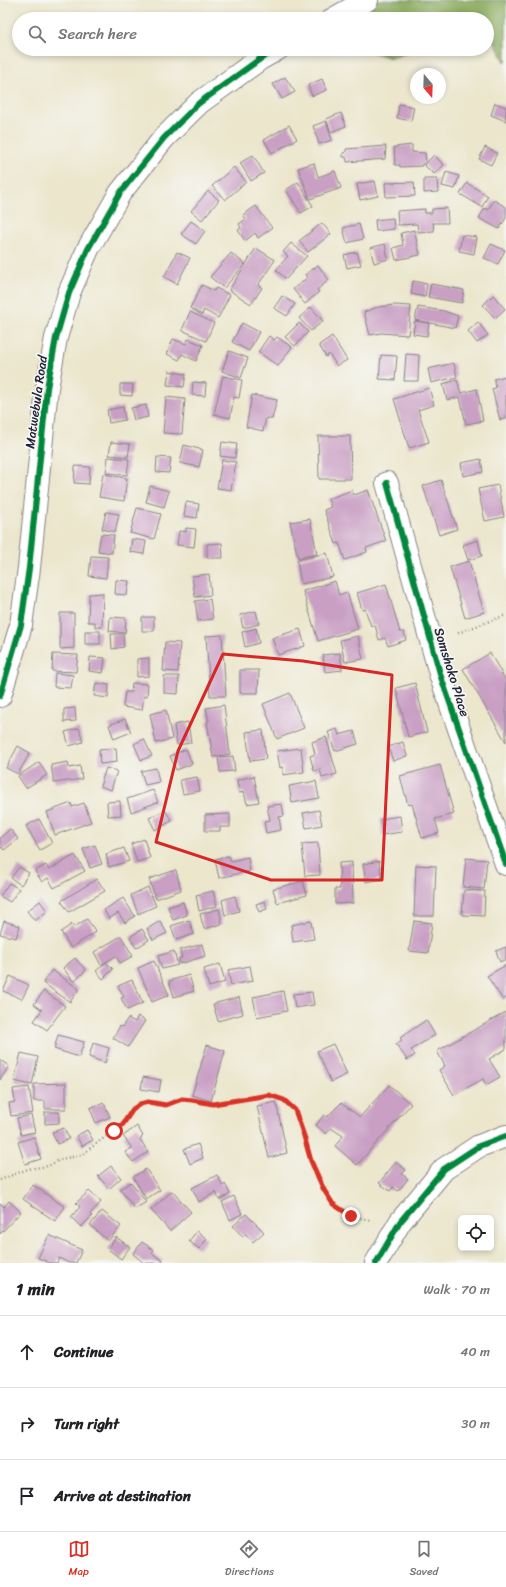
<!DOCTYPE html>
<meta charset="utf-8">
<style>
:root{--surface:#fff;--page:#f2f2f2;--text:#202124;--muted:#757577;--line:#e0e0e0;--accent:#d93025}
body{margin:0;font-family:Sriracha,sans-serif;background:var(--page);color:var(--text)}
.controls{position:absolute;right:12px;bottom:12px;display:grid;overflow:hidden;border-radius:6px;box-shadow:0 2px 6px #0003}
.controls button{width:36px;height:36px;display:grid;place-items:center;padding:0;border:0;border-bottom:1px solid var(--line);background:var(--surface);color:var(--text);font:20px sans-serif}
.compass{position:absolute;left:410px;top:68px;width:36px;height:36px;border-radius:50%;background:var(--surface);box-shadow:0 2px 6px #0003;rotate:161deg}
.stop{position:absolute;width:12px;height:12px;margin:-9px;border:3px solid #d93025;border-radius:50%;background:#fff}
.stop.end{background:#d93025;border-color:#fff;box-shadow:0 1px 4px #0008}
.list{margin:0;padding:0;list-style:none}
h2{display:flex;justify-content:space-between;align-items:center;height:52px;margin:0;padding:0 16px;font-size:17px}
h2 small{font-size:13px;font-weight:400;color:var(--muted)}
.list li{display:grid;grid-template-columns:26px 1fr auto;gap:12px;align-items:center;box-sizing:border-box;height:72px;padding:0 16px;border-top:1px solid var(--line)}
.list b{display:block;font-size:15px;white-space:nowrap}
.list em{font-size:13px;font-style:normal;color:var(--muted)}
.icon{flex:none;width:22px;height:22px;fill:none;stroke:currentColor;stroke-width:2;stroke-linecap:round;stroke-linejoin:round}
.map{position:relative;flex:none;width:506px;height:1263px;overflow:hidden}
.search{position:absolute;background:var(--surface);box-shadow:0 2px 6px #0003;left:12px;right:12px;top:12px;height:44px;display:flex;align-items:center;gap:10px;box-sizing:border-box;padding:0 14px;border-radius:22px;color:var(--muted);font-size:15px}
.sheet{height:268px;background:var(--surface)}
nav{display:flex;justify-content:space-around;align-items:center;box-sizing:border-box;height:56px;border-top:1px solid var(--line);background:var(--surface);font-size:11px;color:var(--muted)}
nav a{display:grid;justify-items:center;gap:2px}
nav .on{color:var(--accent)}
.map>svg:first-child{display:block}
.forest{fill:#89aa5d;stroke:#56664c}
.building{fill:#c99fc4}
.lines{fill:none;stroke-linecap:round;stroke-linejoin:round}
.minor-casing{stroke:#868484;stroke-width:24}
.path{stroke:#868484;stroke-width:2.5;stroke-dasharray:1 3;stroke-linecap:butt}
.minor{stroke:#fff;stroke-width:22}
.cycleway-casing{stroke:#f6f6f2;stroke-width:8}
.cycleway{stroke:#00873e;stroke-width:6}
.route{stroke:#d93025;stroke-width:5}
.marked{fill:none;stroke:#d62828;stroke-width:3;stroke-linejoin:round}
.labels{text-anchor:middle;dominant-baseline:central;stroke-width:3.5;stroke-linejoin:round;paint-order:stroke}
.street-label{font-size:13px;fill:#22223b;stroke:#f6f6f2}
</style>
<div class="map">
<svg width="506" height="1263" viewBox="0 0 506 1263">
<rect width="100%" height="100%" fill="#f6f6f2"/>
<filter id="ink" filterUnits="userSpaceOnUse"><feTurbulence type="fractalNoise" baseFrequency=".025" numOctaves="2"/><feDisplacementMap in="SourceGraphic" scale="8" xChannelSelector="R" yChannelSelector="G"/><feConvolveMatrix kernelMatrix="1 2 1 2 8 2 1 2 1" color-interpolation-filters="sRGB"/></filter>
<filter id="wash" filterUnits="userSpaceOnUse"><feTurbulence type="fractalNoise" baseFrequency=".012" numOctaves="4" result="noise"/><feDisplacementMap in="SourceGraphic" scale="16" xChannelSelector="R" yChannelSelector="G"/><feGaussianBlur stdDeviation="0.9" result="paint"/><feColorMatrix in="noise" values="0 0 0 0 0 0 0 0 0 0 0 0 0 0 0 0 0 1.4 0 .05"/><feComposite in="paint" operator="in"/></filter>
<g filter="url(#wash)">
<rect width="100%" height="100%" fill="#ebe6cc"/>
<path class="forest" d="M369,0H506V63L487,30V19H339Z
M362,49H423L391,58Z"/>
<g id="blocks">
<path class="building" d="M285,77L295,92L282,99L273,84Z
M322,79L327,90L312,96L308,85Z
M495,103L506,107V121L491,115Z
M399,104L414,107L411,121L397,118Z
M341,113L346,126L331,132L326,119Z
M326,121L332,140L319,144L313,126Z
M289,125L297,139L272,153L264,140Z
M412,145V152L425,153L426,163L422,164V166L400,167V165H395L394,147Z
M386,146L385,159L347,162L346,157H343V153L346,152V149Z
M485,147L497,153L491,165L479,159Z
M253,155L264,173L251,181L240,163Z
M434,155L444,165L434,174L424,165Z
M314,163L318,177L335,171L341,188L310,199L298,168Z
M234,167L246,182L225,200L212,186Z
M446,172L459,176L455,189L442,186Z
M424,179H437L438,192L424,193Z
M375,181L378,196L360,200L357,184Z
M298,182L313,206L301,213L286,190Z
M414,182L415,196L386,197L385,183Z
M467,183L488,196L482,207L460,194Z
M208,191L219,200L202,220L191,211Z
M494,200L506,207V218L499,229L479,218L485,208L488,210Z
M256,206L272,228L258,238L255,233L245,241L238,230L241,228L239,224L246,219L243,215Z
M447,208L448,223H433L434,231L418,232L417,224L398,225L397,211L425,209V213H432V209Z
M393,218L394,229L376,231L375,220Z
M191,221L205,231L196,244L181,234Z
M322,223L331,234L308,252L299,241Z
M359,224L363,239L347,243L343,228Z
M414,230L420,255L396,260L393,248L403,245L401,233Z
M462,235L477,237L474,254L459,251Z
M291,243L307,256L286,279L276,270L288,256L283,252Z
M385,244L388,259L374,263L370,248Z
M491,244L505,250L498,264L484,258Z
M256,248L275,260L258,285L262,288L251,304L229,290Z
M177,252L190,258L177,284L164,277Z
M357,252L361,265L347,268L344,255Z
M231,253L245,264L224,288L210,277Z
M318,265L329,280L317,290L319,292L305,304L293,289L308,277L305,275Z
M413,281L427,284L425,297L411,294Z
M431,284L464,290L462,303L428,297Z
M202,285L214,291L216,288L230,295L218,318L204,310L202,315L190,308Z
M493,295L505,309L495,318L483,305Z
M282,296L295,304L287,316L274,308Z
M395,305L411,306L408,335L381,333L370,335L364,312L378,307Z
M311,307L323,321L311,331L299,318Z
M418,307L444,311L458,316L455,328L415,320Z
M190,312L214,323L206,341L182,330Z
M415,321L429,323L427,336L413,334Z
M478,322L488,335L477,343L468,331Z
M242,323L259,332L249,351L232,342Z
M299,323L308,332L295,346L285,337Z
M269,336L274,340L277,337L292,347L278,366L258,352Z
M332,336L347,360L337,366L329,354L326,357L319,345Z
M173,339L186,344L188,339L203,345L196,361L182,354L179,360L167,354Z
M229,351L248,358L241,378L222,371Z
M406,354L419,355L418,381H404Z
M381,355L397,356L395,380L379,379Z
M454,363L457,377L431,383L428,369Z
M169,371L186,374L184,387L167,385Z
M223,376L242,380L239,398L234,397L230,418L214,414Z
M506,376V419L500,420L492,389L496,388L494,379Z
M457,380L461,393L477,389L483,421L466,424L460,397L447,400L443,384Z
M193,382L206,383L205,396L192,395Z
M120,384H133L132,396L120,395Z
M429,388L434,405L418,410L429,442L409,448L394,399Z
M252,395L277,400L272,419L266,418L263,431L246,427Z
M166,397L185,399L182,434L163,433Z
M146,405L148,417L134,420L131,408Z
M123,407L125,420L109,423L107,410Z
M318,436H350L351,479H319Z
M111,442L130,444L128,457L109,455Z
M222,442L237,444L235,458L220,456Z
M184,445L203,450L199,467L180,463Z
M108,457L129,459L127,475L106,473Z
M157,457L171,458L169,473L156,472Z
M481,459L483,472L463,476L461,463Z
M222,460L236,462L231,490L217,488Z
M75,466L90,467L89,484L74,483Z
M103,474L127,478L124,501L99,497Z
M441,480L457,529L439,535L423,486Z
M498,485L504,517L485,521L478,489Z
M150,486L169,491L164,507L146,502Z
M352,490L354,495L368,490L386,541L366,548L367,552L345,560L339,543L336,544L324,510L331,507L328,499Z
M186,502L199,504L197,518L184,516Z
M137,508L161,514L154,539L130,533Z
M106,512L119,514L115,532L102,529Z
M310,519L317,554L298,558L290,522Z
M186,528L196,529L194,547L177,545L179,531L186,532Z
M101,534L114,535L112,553L98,551Z
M132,539L146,541L144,554L130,552Z
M478,540L482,556L468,560L463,545Z
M222,543L223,558H207V544Z
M327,553L333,577L301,584L297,560Z
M91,556L108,557L106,578L89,576Z
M469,561L484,612L465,618L450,567Z
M209,574L211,595L195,597L192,576Z
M116,580L129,581L127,595L115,594Z
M335,581L339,595L347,592L358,629L318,641L303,591Z
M386,584L400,632H404L406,640L388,646L385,638L379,640L375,625L371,626L365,609L362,610L357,593Z
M103,593L102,627H95V622H88L89,594Z
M210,599L213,619L198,621L195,601Z
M256,611L259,624L243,628L240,615Z
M60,613H74V648L60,649Z
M110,617L126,618L125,633L109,631Z
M142,617H154V631H142Z
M256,628L259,643L245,647L242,632Z
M300,629L305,646L278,655L272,638Z
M85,631H100V644H85Z
M111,634H123L124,647L112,649Z
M222,635L226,696H210L206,636Z
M358,636L363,659L345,662L340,640Z
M165,642L180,643L178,672L163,671Z
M340,653L342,670L325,672L323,655Z
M490,653L506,681V742L463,669Z
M53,654L78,655L76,672L52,671Z
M90,657L105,658L103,673L89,671Z
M149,658V676L137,677V659Z
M240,670H259L258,693H240Z
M55,673L73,675L71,688L54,687Z
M164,676H179L178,694L164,693Z
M96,683L109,685L108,698L94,696Z
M132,683L148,684L147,696H144L142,710L123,707L125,692H131Z
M415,683L427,732L408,737L396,688Z
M290,693L304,728L277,739L263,704Z
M224,705L230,754L213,757L207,722L209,721L206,708Z
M75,708L76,721L64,722V709Z
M166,710L172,739L156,743L150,714Z
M125,719L131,732L114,739L109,725Z
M188,722L191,743L177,745L174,725Z
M79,728L83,742L69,746L65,732Z
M337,729L339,735L354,731L358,744L335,751L328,732Z
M263,730L266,759L250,761L246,732Z
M326,737L337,774L322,778L320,769L314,771L310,756L315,754L312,742Z
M144,739L152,756L141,760L134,744Z
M403,742L407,756L393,761L388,747Z
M18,746L30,753L18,774L6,768Z
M116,748L117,762L100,764L99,750Z
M301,748L304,772L283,775V767L280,768L277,751Z
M186,749L192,764L176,770L170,756Z
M233,756L235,771L220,772L218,757Z
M39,762L47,775L26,788L18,776Z
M68,762L69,768L80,766L82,779L54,783L51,765Z
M440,765L454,814L435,819L439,833L422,838L412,804L408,805L400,776Z
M106,768L117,771L111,790L100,786Z
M156,768L159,782L145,785L141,771Z
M254,776L259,802L247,804L244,792L239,793L237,780Z
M197,777L200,791L183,794L180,780Z
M316,781L319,798L292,803L289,786Z
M153,790L158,802L131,812L127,799Z
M120,801L121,815L108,816L107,802Z
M71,803L72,807L84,803L91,822L55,835L47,812Z
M282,804L284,816L279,817L281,830L266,833L264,821L270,820L267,806Z
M165,810L172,821L155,830L149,818Z
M319,810L322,825L306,828L303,813Z
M230,814V827H220V831H205V815Z
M400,816L402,832L382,835L380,819Z
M39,819L52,843L40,850L26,826Z
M10,829L18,839L4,850L0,846V838Z
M144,839L150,858L137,862L131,844Z
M318,843L320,875L305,876L302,844Z
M95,845L102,864L90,868L83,849Z
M124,848L129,861L109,867L106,854Z
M75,855L85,871L54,888L48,878L42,882L35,871L46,865L49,870Z
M229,856L231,861L248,857L250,871L219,878L215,859Z
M466,858L487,860L484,889L463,887Z
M379,861L382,879L366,882L363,864Z
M352,862L353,903L335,904V889H340L339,863Z
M416,865L436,866L434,916H414Z
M19,867L29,873L21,885L11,878Z
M176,870L181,890L156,899L149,879Z
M97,879L105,891L69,912L61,901Z
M303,881L307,895L277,903L273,889Z
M9,883L19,889L10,902L0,896Z
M148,887L156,906L138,914L131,895Z
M464,890L485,891L484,916L462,915Z
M213,891L217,906L199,911L196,895Z
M235,896L239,911L225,915L222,900Z
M123,898L135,916L125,923L118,913L109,919L104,910Z
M40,901L47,911L35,921L27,911Z
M265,901L267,909L259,912L256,904Z
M183,902L187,915L173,920L168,907Z
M219,909L222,924L204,929L200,914Z
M87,919L96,932L71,948L61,932L72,924L74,927Z
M189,920L194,934L176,940L171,926Z
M4,921L20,926L16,938L0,934Z
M160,921L167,933L153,940L147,929Z
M311,921L314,939L293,942L291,925Z
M414,921L432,923L428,953L409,951Z
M142,929L149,940L136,948L130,937Z
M121,936L133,956L120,963L116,956L101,965L94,952Z
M202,944L205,956L180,964L179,958H182L180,950Z
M506,947V959L500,962L496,951Z
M174,951L178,965L162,969L158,956Z
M75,958L86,970L74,982L63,968Z
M154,961L169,995L152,1002L138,968Z
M106,962L113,969L103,979L96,971Z
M220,964L225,982L209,987L204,969Z
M506,965V998L503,1000L487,976Z
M250,966L253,981L231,985L228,970Z
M52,970L79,989L70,1002L43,983Z
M189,975L194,991L174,997L169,981Z
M10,976L29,985L22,999L3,991Z
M132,980L143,1003L127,1010L121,998L124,997L118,986Z
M44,991L65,1006L47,1030L34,1021L42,1010L34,1004Z
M283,991L287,1011L257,1017L253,997Z
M312,992L314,1005L295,1008L293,994Z
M239,997L243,1014L218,1021L213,1004Z
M506,1012V1049L489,1059L500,1077L486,1085L483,1079L454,1095L439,1070L445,1066L437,1051Z
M138,1016L145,1021L128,1047L113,1038L120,1026L122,1027L128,1018L135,1022Z
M426,1020L435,1035L411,1050L415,1055L407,1060L396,1044L402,1040L400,1038Z
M58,1035L84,1042L79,1057L54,1049Z
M93,1043L109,1048L105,1063L89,1057Z
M333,1044L347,1074L331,1082L317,1051Z
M207,1045L225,1051L211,1101L192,1095Z
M21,1053L38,1057L32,1085L14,1081Z
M0,1060L9,1066L0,1080Z
M143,1077L161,1080L159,1092L141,1089Z
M66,1083V1109H45V1101H34V1084Z
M389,1085L411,1104L357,1165L335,1146L343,1136L331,1128L326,1134L316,1125L324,1115L327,1117L341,1103L360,1117Z
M29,1087L33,1113L11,1116L9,1103L15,1102L13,1089Z
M276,1102L287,1153L269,1158L257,1106Z
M104,1103L110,1117L96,1123L90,1108Z
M45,1112H59V1123L45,1124Z
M31,1115L35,1132L21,1135L17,1118Z
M137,1126L143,1136L140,1139L148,1152L133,1162L125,1152L132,1148L123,1136Z
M64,1128L69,1139L57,1144L52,1132Z
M87,1130L93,1140L82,1146L76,1136Z
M34,1137L41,1159L25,1164L18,1142Z
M198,1144L203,1158L190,1164L184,1149Z
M396,1162L406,1170L402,1174L408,1179L398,1191L393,1187L390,1191L379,1183Z
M111,1166L121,1178L109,1189L98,1176Z
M146,1169L160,1190L146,1199L133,1177Z
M217,1175L223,1186L225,1184L230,1194L219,1200L216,1192L199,1202L192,1188Z
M131,1182L146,1202L135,1209L120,1189Z
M33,1185L65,1207L55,1221L23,1199Z
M89,1191L101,1202L90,1214L92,1216L81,1227L71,1217L80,1207L76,1203Z
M172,1191L191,1212L170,1231L151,1210Z
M234,1196L242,1214L230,1220L222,1202Z
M9,1201L21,1212L0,1234V1203L4,1207Z
M102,1211L121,1226L108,1241L90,1225Z
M246,1214L264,1232L253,1242L246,1234L243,1237L233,1226Z
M197,1231L207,1239L199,1249L189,1241Z
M49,1235L82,1250L76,1263H69L59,1258L57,1263H50L38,1258Z
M116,1237L130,1247L121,1259L108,1249Z
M142,1242L154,1250L152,1253L163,1261L161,1263H144L133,1254Z"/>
</g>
</g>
<g filter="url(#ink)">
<use href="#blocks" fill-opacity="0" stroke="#868484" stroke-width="1"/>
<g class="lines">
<g class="minor-casing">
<path id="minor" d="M333,19L367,0
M387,483L441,677L506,864
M0,696L21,625L29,568L47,388L56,338L69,293L88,249L120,193L164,138L199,103L260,59L278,49
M376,1263L400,1222L444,1169L479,1146L506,1136"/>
</g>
<path class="path" d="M458,633L506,615
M0,1180L28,1169L48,1166L62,1159L81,1155L123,1124L133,1109L140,1104L148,1102L166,1105L182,1099L192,1100L213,1104L269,1095L284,1100L295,1110L304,1136L311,1161L323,1190L333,1204L351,1216L370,1220"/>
<use href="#minor" class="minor"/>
<g class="cycleway-casing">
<path id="cycleway" d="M387,483L441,677L506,864
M0,696L21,625L29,568L47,388L56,338L69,293L88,249L120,193L164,138L199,103L260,59L278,49
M376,1263L400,1222L444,1169L479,1146L506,1136"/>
</g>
<use href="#cycleway" class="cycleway"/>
</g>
</g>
<g class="lines" filter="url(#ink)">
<path class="route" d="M114,1131L123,1124L133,1109L140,1104L148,1102L166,1105L182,1099L192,1100L213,1104L269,1095L284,1100L295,1110L304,1136L311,1161L324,1190L333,1204L351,1216"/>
</g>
<path class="marked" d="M223,654L303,661L392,675L382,880H271L156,842L178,751Z"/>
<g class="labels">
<g class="street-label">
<text transform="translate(36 402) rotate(-82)">Matwebula Road</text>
<text transform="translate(452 672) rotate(73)">Somshoko Place</text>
</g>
</g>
</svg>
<div class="controls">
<button><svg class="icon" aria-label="locate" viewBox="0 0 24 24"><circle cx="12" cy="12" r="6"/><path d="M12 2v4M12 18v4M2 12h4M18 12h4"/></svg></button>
</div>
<svg class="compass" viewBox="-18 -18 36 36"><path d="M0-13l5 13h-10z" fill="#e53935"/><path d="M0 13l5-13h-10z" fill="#757577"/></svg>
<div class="stop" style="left:114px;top:1131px"></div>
<div class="stop end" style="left:351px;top:1216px"></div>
<div class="search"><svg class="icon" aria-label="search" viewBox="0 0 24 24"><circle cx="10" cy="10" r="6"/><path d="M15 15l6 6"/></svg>Search here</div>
</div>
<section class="sheet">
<h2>1 min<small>Walk · 70 m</small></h2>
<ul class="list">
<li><svg class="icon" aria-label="ahead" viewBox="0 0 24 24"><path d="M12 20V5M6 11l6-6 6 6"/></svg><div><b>Continue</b></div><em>40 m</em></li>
<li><svg class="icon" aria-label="right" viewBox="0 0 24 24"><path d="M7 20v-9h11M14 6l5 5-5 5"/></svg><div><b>Turn right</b></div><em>30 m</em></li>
<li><svg class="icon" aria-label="arrive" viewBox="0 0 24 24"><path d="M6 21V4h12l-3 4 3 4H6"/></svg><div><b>Arrive at destination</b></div></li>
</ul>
</section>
<nav>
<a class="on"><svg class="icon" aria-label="map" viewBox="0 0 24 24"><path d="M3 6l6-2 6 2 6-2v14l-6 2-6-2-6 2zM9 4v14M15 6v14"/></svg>Map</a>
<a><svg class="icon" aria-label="directions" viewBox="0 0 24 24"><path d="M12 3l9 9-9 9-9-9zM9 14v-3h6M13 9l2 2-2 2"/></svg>Directions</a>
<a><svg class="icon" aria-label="saved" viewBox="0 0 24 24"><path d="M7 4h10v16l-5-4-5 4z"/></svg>Saved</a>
</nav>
